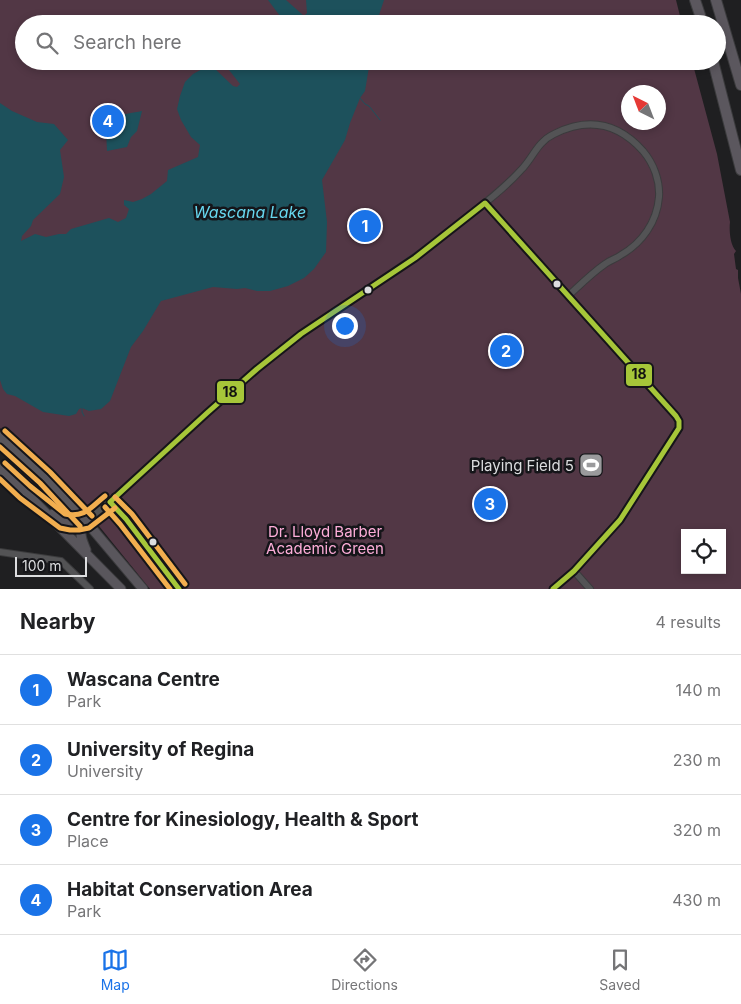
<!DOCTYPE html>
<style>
:root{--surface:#fff;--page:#f6f6f6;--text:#202124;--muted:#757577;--line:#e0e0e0;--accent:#1a73e8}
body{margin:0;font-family:Inter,sans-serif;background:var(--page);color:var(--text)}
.controls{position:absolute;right:15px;bottom:15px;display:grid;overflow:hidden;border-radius:0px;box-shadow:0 2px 8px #0003}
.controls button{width:45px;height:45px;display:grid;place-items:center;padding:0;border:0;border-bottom:1px solid var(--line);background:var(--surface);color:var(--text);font:25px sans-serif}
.compass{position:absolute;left:621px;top:85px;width:45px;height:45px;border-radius:50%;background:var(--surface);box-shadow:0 2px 8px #0003;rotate:318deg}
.scale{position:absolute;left:15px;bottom:12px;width:72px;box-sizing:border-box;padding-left:5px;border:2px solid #dcdddf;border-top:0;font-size:14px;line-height:18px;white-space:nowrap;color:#dcdddf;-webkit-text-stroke:4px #151519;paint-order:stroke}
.you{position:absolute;left:344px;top:325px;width:18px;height:18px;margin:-12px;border:4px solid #fff;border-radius:50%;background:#1a73e8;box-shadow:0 0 0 8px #1a73e833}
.badge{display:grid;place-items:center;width:32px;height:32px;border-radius:50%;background:var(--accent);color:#fff;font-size:16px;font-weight:700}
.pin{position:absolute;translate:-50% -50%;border:2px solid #fff;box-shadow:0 1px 5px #0006}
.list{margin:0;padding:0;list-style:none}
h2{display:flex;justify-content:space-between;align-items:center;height:65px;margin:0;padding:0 20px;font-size:21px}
h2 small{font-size:16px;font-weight:400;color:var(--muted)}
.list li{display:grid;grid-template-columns:32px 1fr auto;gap:15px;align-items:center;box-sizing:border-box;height:70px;padding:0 20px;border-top:1px solid var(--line)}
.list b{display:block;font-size:19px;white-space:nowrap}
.list p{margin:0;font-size:16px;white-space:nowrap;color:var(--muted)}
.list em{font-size:16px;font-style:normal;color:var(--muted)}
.icon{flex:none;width:28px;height:28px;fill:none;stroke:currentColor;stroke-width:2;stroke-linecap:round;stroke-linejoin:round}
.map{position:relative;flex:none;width:741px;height:589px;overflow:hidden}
.search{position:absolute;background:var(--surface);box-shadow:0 2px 8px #0003;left:15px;right:15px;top:15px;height:55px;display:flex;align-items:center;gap:12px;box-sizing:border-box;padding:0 18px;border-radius:28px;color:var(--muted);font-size:19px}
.sheet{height:345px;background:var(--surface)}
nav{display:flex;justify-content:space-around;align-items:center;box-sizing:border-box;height:70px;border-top:1px solid var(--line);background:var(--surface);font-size:14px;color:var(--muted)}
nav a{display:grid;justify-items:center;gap:2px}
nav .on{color:var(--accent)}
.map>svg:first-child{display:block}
.green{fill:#523745;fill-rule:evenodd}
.water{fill:#1d515c}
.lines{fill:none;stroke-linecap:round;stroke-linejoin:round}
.stream{stroke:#1d515c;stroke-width:1}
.minor-casing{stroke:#3b3b3d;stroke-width:8}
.major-casing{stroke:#3b3b3d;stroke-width:11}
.highway-casing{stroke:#3b3b3d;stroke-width:12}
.minor{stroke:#535355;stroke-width:6}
.major{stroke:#59565c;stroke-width:9}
.highway{stroke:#5b575e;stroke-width:10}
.bus-1-casing{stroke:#151519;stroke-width:9}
.bus-2-casing{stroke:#151519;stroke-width:9}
.bus-3-casing{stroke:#151519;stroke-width:9}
.bus-1{stroke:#a6c639;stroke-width:5}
.bus-2{stroke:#f2ae4f;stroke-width:5}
.bus-3{stroke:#f2ae4f;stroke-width:5}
.bus-dot{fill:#dcdddf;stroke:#151519;stroke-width:2}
.labels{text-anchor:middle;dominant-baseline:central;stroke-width:5;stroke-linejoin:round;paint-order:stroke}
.poi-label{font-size:15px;fill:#dcdddf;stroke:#151519;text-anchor:end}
.park-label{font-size:15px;fill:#fdadd8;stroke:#151519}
.water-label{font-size:16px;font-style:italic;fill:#67d7ee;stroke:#151519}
.line-badge{stroke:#151519;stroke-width:2}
.pale-badge-label{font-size:14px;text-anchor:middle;font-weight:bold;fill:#111}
</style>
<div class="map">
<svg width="741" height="589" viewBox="0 0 741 589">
<rect width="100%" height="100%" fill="#1f1f21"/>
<path class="green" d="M0,0H676L682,24H24V61H692L717,154L730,222C729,230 730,245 736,251L734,254L736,269L738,270V278L741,294V589H150L95,521L88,511L43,464L0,428ZM628,92H658V122H628ZM685,533H722V570H685Z
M21,467C27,470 35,473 39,479C42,485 41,492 48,497V503L39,499L17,477V472Z"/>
<path class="water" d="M268,0H286L304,16L307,13L306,0H384L376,24H286Z
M222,61H246L254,69L261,68L260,64L265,63L276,65L282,61H370L365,91L360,98L350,123L345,140L322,180L327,222L326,252L314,269L304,278L288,286L270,291H257L245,288L237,289L213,287L161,301L143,331L131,347L110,401L101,409L89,411L82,408L79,409L76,414L69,416L43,412L15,396L7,394L3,389L0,380V103L12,111L37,122L54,124L68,140L60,150L64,177L60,194L33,220L31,226L22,236L21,241L35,234L46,237L59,234H66L71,229L109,218L118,222L126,218L129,209L124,205V200L133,202L142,199L151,194L167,181L168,170L198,157L200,145L191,137L181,120L177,109L180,96L185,82L193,74L206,67H213L233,86L237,87L240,84Z
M142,111L137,131L131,137L127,147L107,151L106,130C118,113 122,115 142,111Z"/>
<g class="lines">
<path class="stream" d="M360,98L365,104L369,106L380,120
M82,408V412L84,416"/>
<g class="minor-casing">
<path id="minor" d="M485,203L676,416L679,421V428L620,520L574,571L553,589
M110,502L126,519L179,589
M86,521C146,473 199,417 258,368C272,357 286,345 301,335C314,325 328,316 342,307C379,282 417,257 452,229C476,210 501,192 521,170C533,158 537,142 554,134C588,117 618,123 643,151C654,164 660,181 659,197C657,222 642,243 621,255C616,259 610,260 605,264C592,273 580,285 568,296
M0,552L61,561L90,589
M574,571L590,589"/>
</g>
<g class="major-casing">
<path id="major" d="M0,437L16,451L68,500L143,589
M0,469L25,492L121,589
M53,514C64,522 73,525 86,521
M86,521C77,531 82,540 86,550"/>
</g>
<g class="highway-casing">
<path id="highway" d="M695,0L703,24
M716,0L741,85
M713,61L741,170"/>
</g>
<use href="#minor" class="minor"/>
<use href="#major" class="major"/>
<use href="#highway" class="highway"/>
<g class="bus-1-casing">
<path id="bus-1" d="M179,589L126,519L110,502L207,413L257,369L301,334L415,258L485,203L676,416L679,421V428L620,520L574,571L553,589"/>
</g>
<g class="bus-2-casing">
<path id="bus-2" d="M0,447L40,483L80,526
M0,479L20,498L60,528L70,530H79L89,528L115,508
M105,507L120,524L170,589"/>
</g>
<g class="bus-3-casing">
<path id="bus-3" d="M5,431L50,472L92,516
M5,463L30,486L65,514C85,518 91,507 105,496
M115,497L132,514L185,584"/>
</g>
<use href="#bus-1" class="bus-1"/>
<use href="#bus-2" class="bus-2"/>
<use href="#bus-3" class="bus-3"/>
</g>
<defs>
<g id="stadium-square" transform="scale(1.25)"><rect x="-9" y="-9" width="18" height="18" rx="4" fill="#9a9a9c" stroke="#151519"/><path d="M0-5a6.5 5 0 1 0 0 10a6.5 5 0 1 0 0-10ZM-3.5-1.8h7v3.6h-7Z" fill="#fff"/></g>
</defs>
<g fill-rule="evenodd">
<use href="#stadium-square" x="591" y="465"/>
</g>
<g class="bus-dot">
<circle cx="557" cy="284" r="4.5"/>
<circle cx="368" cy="290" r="4.5"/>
<circle cx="153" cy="542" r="4.5"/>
</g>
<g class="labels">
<g class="poi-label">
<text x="574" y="465">Playing Field 5</text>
</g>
<g class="park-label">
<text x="325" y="531">Dr. Lloyd Barber<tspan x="325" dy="17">Academic Green</tspan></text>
</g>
<g class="water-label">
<text x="250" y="212">Wascana Lake</text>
</g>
</g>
<g class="line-badge">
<rect x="625" y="363" width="28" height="24" rx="5" fill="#a6c639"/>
<rect x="216" y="380" width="29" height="24" rx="5" fill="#a6c639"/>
</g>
<g class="pale-badge-label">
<text x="639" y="379">18</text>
<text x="230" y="397">18</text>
</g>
</svg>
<div class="controls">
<button><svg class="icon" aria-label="locate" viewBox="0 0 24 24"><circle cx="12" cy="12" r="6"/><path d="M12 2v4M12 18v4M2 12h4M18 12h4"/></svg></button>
</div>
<svg class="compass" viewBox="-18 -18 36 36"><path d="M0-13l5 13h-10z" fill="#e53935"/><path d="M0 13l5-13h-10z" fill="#757577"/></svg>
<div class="scale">100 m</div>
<div class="you"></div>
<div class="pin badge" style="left:365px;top:226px">1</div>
<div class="pin badge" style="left:506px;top:351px">2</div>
<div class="pin badge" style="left:490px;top:504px">3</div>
<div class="pin badge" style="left:108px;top:121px">4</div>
<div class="search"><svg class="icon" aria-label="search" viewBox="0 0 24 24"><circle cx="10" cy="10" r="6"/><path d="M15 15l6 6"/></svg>Search here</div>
</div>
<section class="sheet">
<h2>Nearby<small>4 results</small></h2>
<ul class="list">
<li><span class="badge">1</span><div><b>Wascana Centre</b><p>Park</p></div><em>140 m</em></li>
<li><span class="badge">2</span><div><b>University of Regina</b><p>University</p></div><em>230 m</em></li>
<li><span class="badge">3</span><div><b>Centre for Kinesiology, Health &amp; Sport</b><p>Place</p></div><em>320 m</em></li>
<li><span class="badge">4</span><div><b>Habitat Conservation Area</b><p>Park</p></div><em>430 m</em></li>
</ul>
</section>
<nav>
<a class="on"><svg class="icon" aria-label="map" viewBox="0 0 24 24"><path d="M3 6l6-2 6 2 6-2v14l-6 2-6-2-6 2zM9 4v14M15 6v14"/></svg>Map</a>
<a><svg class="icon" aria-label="directions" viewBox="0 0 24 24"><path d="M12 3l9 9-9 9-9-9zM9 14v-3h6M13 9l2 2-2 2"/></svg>Directions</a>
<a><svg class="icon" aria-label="saved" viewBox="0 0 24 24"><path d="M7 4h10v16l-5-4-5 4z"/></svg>Saved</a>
</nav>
